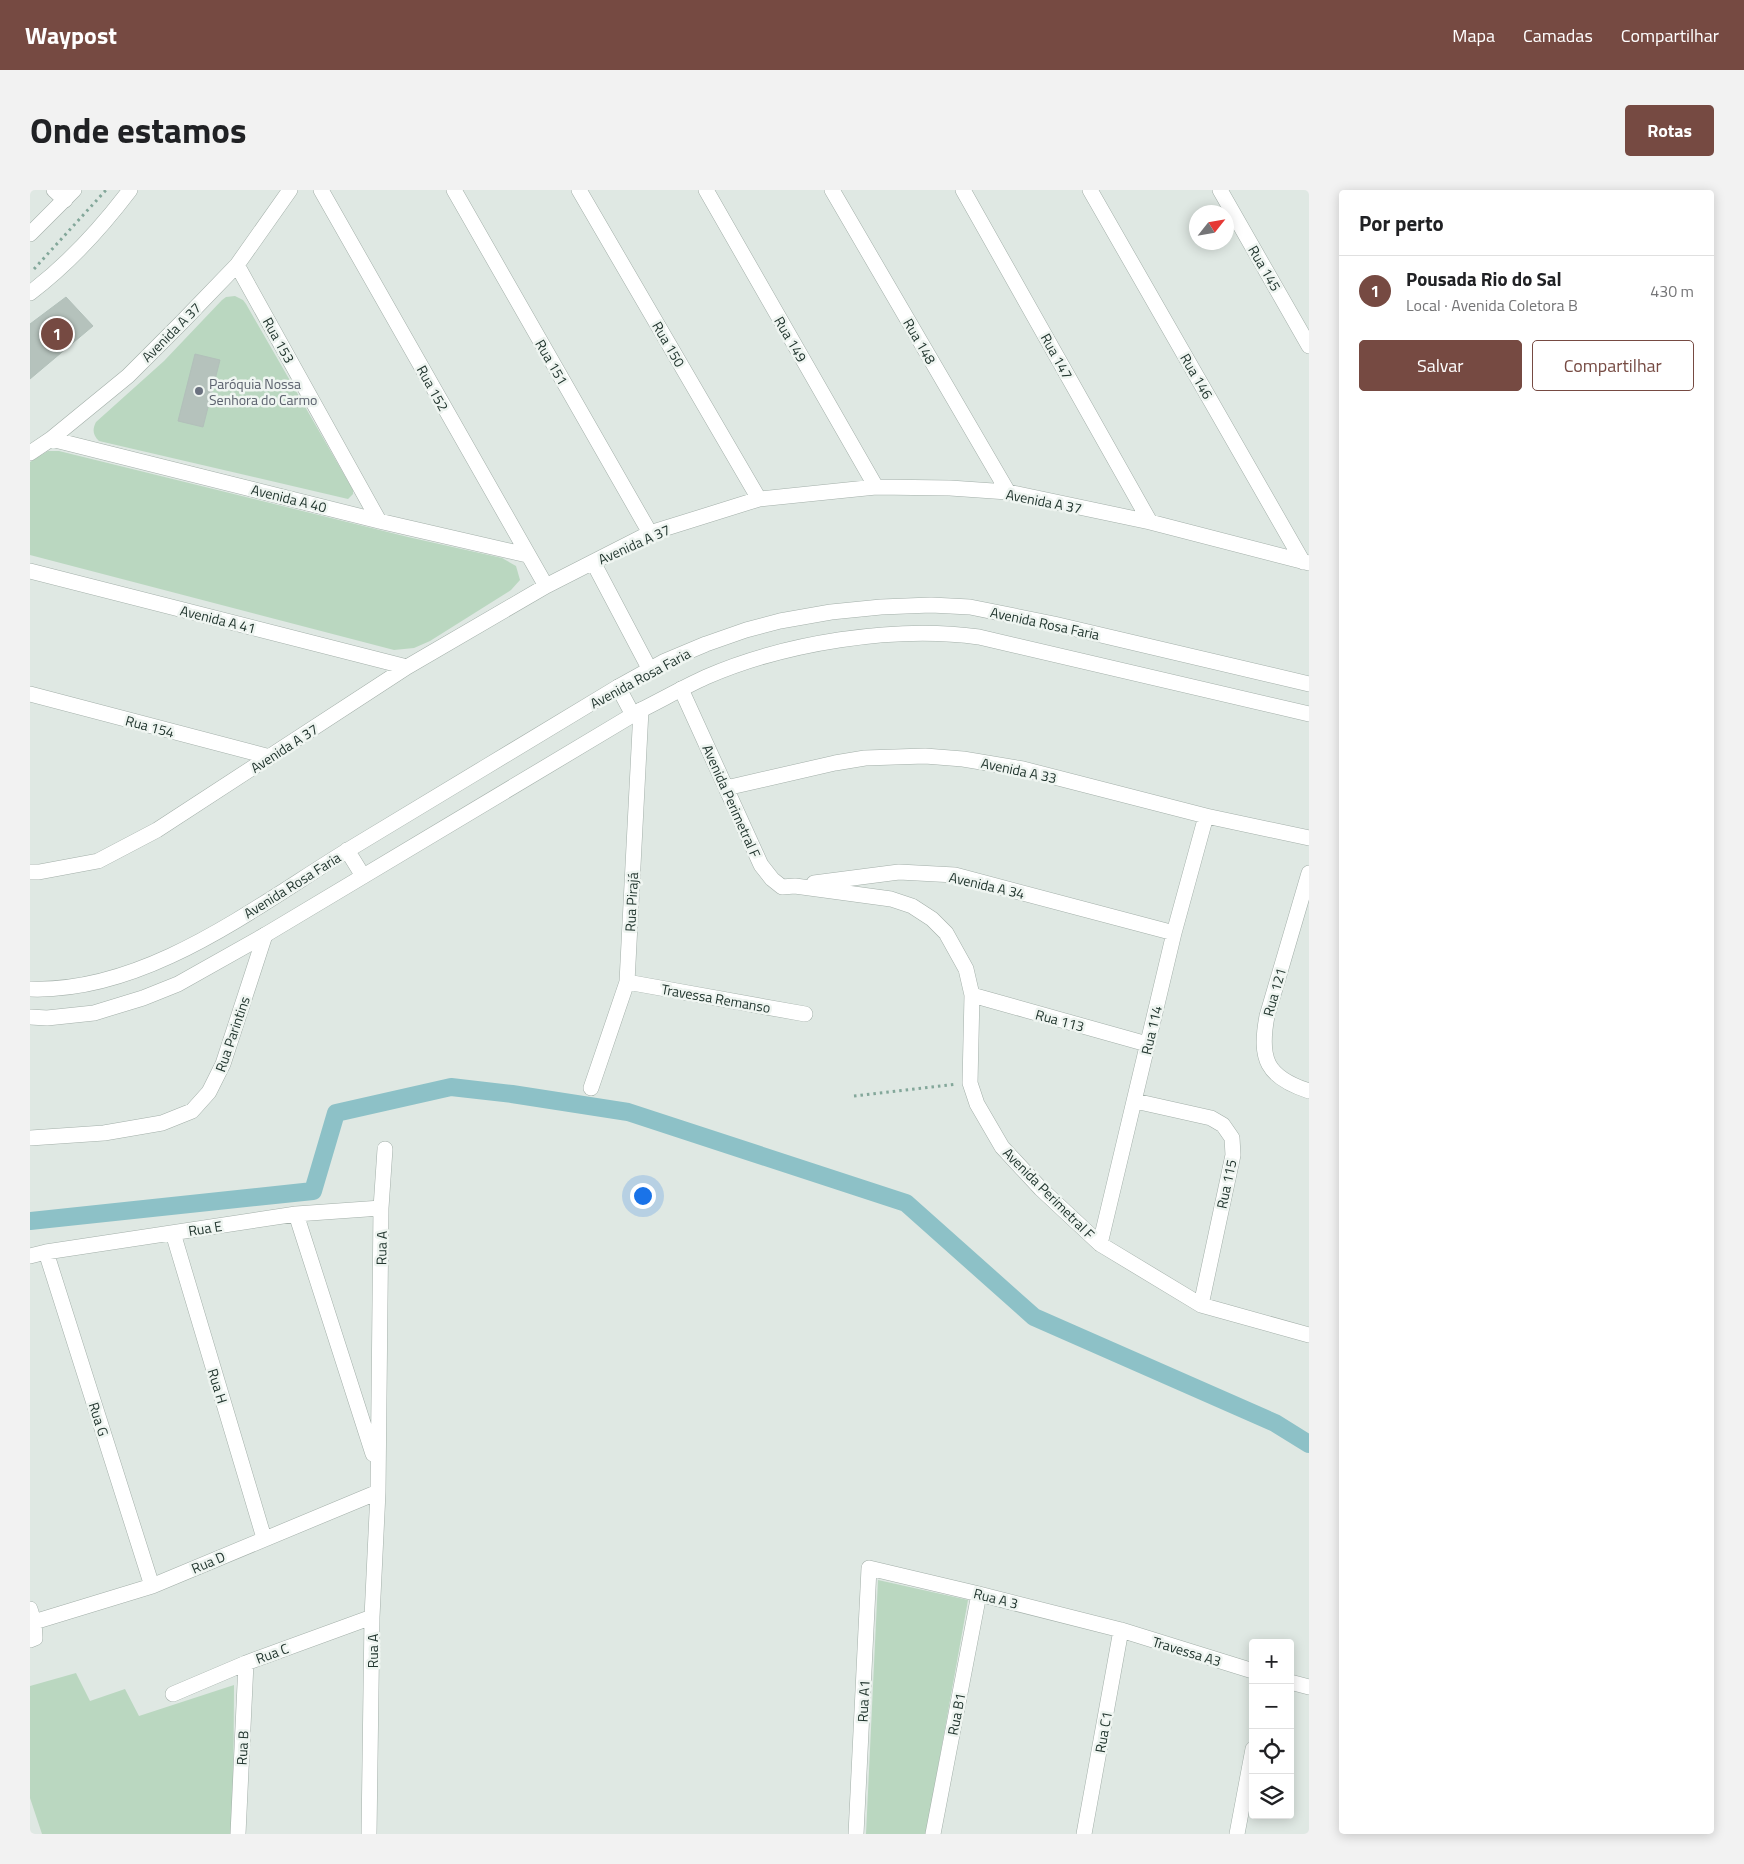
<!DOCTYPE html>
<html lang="pt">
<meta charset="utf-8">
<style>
:root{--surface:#fff;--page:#f2f2f2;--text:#202124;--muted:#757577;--line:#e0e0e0;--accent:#764a42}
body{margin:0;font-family:"Titillium Web",sans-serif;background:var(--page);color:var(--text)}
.controls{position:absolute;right:15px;bottom:15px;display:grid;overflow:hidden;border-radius:5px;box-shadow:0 2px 12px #0003}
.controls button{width:45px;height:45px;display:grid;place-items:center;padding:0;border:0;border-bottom:1px solid var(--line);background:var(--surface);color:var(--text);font:25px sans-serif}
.compass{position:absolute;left:1159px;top:15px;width:45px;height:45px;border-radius:50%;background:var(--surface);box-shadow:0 2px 12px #0003;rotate:59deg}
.you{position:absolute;left:612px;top:1005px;width:18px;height:18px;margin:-12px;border:4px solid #fff;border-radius:50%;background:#1a73e8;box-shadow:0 0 0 8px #1a73e833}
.badge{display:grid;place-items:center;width:32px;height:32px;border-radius:50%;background:var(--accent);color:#fff;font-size:16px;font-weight:700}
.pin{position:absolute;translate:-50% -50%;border:2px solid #fff;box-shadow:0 1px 5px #0006}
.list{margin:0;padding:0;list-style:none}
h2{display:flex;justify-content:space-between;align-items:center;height:65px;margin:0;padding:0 20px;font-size:21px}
h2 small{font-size:16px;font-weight:400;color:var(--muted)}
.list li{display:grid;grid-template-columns:32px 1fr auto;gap:15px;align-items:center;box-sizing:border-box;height:70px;padding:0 20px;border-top:1px solid var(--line)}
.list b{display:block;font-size:19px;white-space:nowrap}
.list p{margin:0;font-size:16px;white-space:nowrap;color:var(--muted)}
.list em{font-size:16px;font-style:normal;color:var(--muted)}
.actions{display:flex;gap:10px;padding:15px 20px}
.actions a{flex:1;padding:11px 0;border:1px solid var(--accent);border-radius:5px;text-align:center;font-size:18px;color:var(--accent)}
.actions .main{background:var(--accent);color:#fff}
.icon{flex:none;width:28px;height:28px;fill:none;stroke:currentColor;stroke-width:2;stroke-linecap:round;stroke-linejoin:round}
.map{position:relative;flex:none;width:1279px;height:1644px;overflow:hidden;border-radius:5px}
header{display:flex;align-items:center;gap:30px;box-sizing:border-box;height:70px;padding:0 25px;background:var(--accent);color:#fff}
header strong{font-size:24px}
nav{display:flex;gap:28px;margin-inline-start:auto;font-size:18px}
.intro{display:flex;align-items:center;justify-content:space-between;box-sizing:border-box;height:120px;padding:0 30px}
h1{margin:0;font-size:35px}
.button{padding:12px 22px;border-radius:5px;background:var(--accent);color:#fff;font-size:18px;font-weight:700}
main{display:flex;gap:30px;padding:0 30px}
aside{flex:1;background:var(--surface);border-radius:5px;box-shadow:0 2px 12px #0003}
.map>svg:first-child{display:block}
.green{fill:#bad7c0}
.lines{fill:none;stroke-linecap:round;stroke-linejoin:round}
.canal{stroke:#8dc1c7;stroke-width:18}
.building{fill:#b5c2bc;stroke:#b2c0ba}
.minor-casing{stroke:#a3afa9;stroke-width:16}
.tertiary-casing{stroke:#a3afa9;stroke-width:16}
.path{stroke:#83a79a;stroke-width:3;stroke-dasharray:2.5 4;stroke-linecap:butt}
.minor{stroke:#fff;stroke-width:15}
.tertiary{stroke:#fff;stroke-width:15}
.worship-dot{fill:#6b7280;stroke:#eff5f1;stroke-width:2}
.labels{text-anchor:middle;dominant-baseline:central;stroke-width:5;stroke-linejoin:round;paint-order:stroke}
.street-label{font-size:14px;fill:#22362f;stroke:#eff5f1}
.worship-label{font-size:14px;fill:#5b616d;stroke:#eff5f1;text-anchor:start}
</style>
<header>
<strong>Waypost</strong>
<nav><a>Mapa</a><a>Camadas</a><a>Compartilhar</a></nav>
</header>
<div class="intro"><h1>Onde estamos</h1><a class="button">Rotas</a></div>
<main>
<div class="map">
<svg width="1279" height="1644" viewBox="0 0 1279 1644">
<rect width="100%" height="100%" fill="#dfe8e3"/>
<path class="green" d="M205,106L213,110L216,114L323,300V304L318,309L69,251C63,245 62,240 66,232L134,171L192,110L196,107Z
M18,261H29L378,347L472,368L486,376L490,390L481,400L400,451L384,458L364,460L0,365V272Z
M848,1390L938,1410L896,1644H836Z
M46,1483L60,1511L95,1499L109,1526L204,1495L203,1644H12L0,1608V1496Z"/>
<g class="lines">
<path class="canal" d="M0,1031L283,1001L306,923L421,897L482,904L598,922L876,1013L1004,1127L1245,1233L1279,1254"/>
</g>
<path class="building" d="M36,107L63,136L0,189V134Z
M165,164L190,170L173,237L148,231Z"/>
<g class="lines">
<g class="minor-casing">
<path id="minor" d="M24,0L35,10
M291,0L516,396
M424,0L620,343
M549,0L729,309
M676,0L846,297
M802,0L978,302
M933,0L1120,332
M1060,0L1273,372
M1190,0L1279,156
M207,75L349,331
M21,249L349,331L497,365
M0,263L21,249L98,186L152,132L207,75L260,0
M563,372L620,480
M0,381L377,477
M588,497L603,525
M651,499L731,675L742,689L752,697L765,696L861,709L882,716L902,729L916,743L936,779L942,805L940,893L947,914L972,957L1011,999L1070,1054L1171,1115L1279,1145
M0,504L240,567
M696,598L805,573L835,568L895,566L933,569L993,579L1176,626L1279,648
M0,682H9L68,671L127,640L377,477L516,396L620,343L729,309L846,297L920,298L978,302L1120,332L1279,373
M1279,683L1237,826C1229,869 1236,887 1279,901
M784,693L869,682L925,685L1144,743
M597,792L775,824
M942,805L1117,854
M561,898L597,792L611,520
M1105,911L1181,928L1193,935L1202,948L1203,965L1171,1115
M0,948L74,943L132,933L162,921L179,902L193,874L235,745
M266,1024L343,1264
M143,1043L234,1348
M1070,1054L1144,743L1176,626
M16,1062L122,1396
M0,1066L16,1062L266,1024L351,1018
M0,1419L4,1432L5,1448L0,1450
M4,1432L122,1396L348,1302
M1260,1492L1279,1497
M143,1504L216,1473L342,1427
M208,1644L216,1473
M339,1644L342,1427L348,1302L351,1018L355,959
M826,1644L839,1378L949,1404L1091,1440L1223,1481
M903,1644L949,1404
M1054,1644L1091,1440
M1207,1644L1223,1559"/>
</g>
<g class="tertiary-casing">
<path id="tertiary" d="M0,44L44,0
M0,103C37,75 72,37 100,0
M317,660L333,686
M0,799C118,803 227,715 323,657C411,604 500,550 588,497L633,472L676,454L716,440L750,431L801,422L851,417L901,415L940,417L1024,434L1279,494
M0,827L17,828L64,823L113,808L148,794L235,745L611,520C633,509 654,497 676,487C754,453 865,435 949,447L1279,524"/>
</g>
<path class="path" d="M4,79L76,0
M824,906L927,894"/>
<use href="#minor" class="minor"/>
<use href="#tertiary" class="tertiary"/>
</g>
<circle class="worship-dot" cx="169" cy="201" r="5"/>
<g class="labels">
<g class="street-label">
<text transform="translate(1235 78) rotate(60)">Rua 145</text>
<text transform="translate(141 142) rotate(-45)">Avenida A 37</text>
<text transform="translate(761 149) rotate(60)">Rua 149</text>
<text transform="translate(249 150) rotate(61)">Rua 153</text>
<text transform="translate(890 151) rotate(60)">Rua 148</text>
<text transform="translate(639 154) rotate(60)">Rua 150</text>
<text transform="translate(1027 166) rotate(61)">Rua 147</text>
<text transform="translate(522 172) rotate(60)">Rua 151</text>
<text transform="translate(1167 186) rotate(60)">Rua 146</text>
<text transform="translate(403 198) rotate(61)">Rua 152</text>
<text transform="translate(259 308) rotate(14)">Avenida A 40</text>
<text transform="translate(1014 311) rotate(11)">Avenida A 37</text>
<text transform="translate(604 354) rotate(-24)">Avenida A 37</text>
<text transform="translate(188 429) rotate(14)">Avenida A 41</text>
<text transform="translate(1015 433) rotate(12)">Avenida Rosa Faria</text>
<text transform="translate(610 488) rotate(-28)">Avenida Rosa Faria</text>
<text transform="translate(120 536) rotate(15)">Rua 154</text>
<text transform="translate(254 558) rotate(-33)">Avenida A 37</text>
<text transform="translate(989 580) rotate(12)">Avenida A 33</text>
<text transform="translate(702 611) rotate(66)">Avenida Perimetral F</text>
<text transform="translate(262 695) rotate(-32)">Avenida Rosa Faria</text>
<text transform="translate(957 695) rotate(13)">Avenida A 34</text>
<text transform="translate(601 712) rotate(-87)">Rua Pirajá</text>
<text transform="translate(1244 802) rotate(-74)">Rua 121</text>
<text transform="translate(686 808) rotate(10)">Travessa Remanso</text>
<text transform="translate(1030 830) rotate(15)">Rua 113</text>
<text transform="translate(1121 840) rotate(-77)">Rua 114</text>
<text transform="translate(202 844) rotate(-71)">Rua Parintins</text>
<text transform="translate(1196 994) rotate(-78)">Rua 115</text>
<text transform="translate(1019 1003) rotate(45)">Avenida Perimetral F</text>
<text transform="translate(175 1038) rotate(-9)">Rua E</text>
<text transform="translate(351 1058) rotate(-89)">Rua A</text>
<text transform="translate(188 1196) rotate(73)">Rua H</text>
<text transform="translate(69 1229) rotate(72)">Rua G</text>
<text transform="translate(178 1372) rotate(-23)">Rua D</text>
<text transform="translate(966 1408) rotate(14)">Rua A 3</text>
<text transform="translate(342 1461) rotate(-90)">Rua A</text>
<text transform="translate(1157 1461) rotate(17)">Travessa A3</text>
<text transform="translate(242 1463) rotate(-20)">Rua C</text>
<text transform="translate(833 1511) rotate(-87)">Rua A1</text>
<text transform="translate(926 1524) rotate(-79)">Rua B1</text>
<text transform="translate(1073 1542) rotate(-80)">Rua C1</text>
<text transform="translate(212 1558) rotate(-87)">Rua B</text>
</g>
<g class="worship-label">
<text x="179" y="193">Paróquia Nossa<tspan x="179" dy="16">Senhora do Carmo</tspan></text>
</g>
</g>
</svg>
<div class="controls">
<button>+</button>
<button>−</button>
<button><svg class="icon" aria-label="locate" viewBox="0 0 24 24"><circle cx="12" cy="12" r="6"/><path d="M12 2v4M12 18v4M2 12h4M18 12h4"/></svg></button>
<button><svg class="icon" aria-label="layers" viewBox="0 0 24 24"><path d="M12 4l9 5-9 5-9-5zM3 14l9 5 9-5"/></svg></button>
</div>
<svg class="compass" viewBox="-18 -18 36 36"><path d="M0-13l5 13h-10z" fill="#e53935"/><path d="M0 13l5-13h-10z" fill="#757577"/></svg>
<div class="you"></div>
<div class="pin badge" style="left:27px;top:144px">1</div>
</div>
<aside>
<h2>Por perto<small></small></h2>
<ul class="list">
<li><span class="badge">1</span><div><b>Pousada Rio do Sal</b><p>Local · Avenida Coletora B</p></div><em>430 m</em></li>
</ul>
<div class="actions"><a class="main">Salvar</a><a>Compartilhar</a></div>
</aside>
</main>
